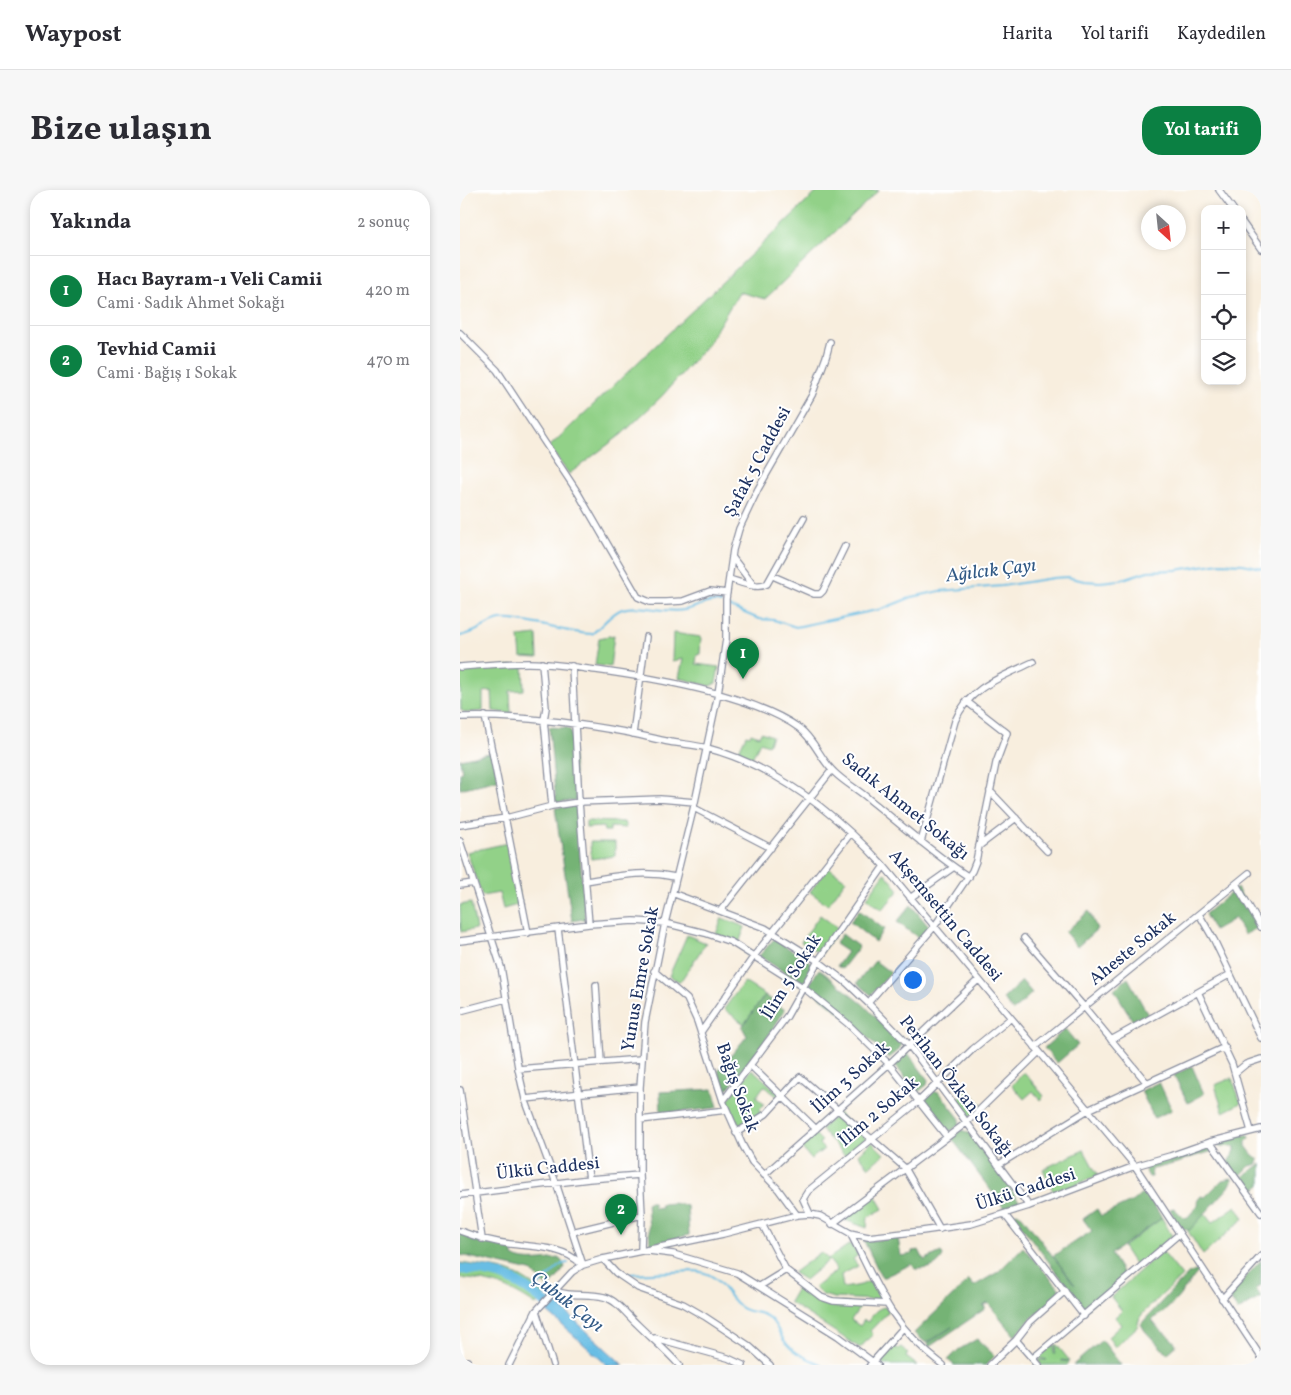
<!DOCTYPE html>
<html lang="tr">
<meta charset="utf-8">
<style>
:root{--surface:#fff;--page:#f7f7f7;--text:#2b2b33;--muted:#7c7c81;--line:#e1e1e2;--accent:#0b8043}
body{margin:0;font-family:Vollkorn,serif;background:var(--page);color:var(--text)}
.controls{position:absolute;right:15px;top:15px;display:grid;overflow:hidden;border-radius:10px;box-shadow:0 2px 8px #0003}
.controls button{width:45px;height:45px;display:grid;place-items:center;padding:0;border:0;border-bottom:1px solid var(--line);background:var(--surface);color:var(--text);font:25px sans-serif}
.compass{position:absolute;left:681px;top:15px;width:45px;height:45px;border-radius:50%;background:var(--surface);box-shadow:0 2px 8px #0003;rotate:153deg}
.you{position:absolute;left:452px;top:789px;width:18px;height:18px;margin:-12px;border:4px solid #fff;border-radius:50%;background:#1a73e8;box-shadow:0 0 0 8px #1a73e833}
.badge{display:grid;place-items:center;width:32px;height:32px;border-radius:50%;background:var(--accent);color:#fff;font-size:16px;font-weight:700}
.pin{position:absolute;translate:-50% -41px;filter:drop-shadow(0 1px 2px #0008)}
.pin::after{content:'';position:absolute;top:26px;width:18px;height:15px;background:inherit;clip-path:polygon(0 0,100% 0,50% 100%)}
.list{margin:0;padding:0;list-style:none}
h2{display:flex;justify-content:space-between;align-items:center;height:65px;margin:0;padding:0 20px;font-size:21px}
h2 small{font-size:16px;font-weight:400;color:var(--muted)}
.list li{display:grid;grid-template-columns:32px 1fr auto;gap:15px;align-items:center;box-sizing:border-box;height:70px;padding:0 20px;border-top:1px solid var(--line)}
.list b{display:block;font-size:19px;white-space:nowrap}
.list p{margin:0;font-size:16px;white-space:nowrap;color:var(--muted)}
.list em{font-size:16px;font-style:normal;color:var(--muted)}
.icon{flex:none;width:28px;height:28px;fill:none;stroke:currentColor;stroke-width:2;stroke-linecap:round;stroke-linejoin:round}
.map{position:relative;flex:none;width:801px;height:1175px;overflow:hidden;border-radius:20px}
header{display:flex;align-items:center;gap:30px;box-sizing:border-box;height:70px;padding:0 25px;background:var(--surface);border-bottom:1px solid var(--line)}
header strong{font-size:24px}
nav{display:flex;gap:28px;margin-inline-start:auto;font-size:18px}
.intro{display:flex;align-items:center;justify-content:space-between;box-sizing:border-box;height:120px;padding:0 30px}
h1{margin:0;font-size:35px}
.button{padding:12px 22px;border-radius:20px;background:var(--accent);color:#fff;font-size:18px;font-weight:700}
main{display:flex;gap:30px;padding:0 30px}
aside{flex:1;background:var(--surface);border-radius:20px;box-shadow:0 2px 8px #0003}
.map>svg:first-child{display:block}
.green{fill:#92d188;stroke:#568073}
.forest{fill:#75b374;stroke:#487169}
.water{fill:#67bde4;stroke:#4176a1}
.lines{fill:none;stroke-linecap:round;stroke-linejoin:round}
.stream{stroke:#67bde4;stroke-width:2}
.river{stroke:#67bde4;stroke-width:10}
.minor-casing{stroke:#8a8e9e;stroke-width:8}
.minor{stroke:#fff;stroke-width:5.5}
.labels{text-anchor:middle;dominant-baseline:central;stroke-width:4;stroke-linejoin:round;paint-order:stroke}
.street-label{font-size:18px;fill:#1b2f5e;stroke:#fff}
.water-label{font-size:19px;font-style:italic;fill:#325a86;stroke:#fff}
</style>
<header>
<strong>Waypost</strong>
<nav><a>Harita</a><a>Yol tarifi</a><a>Kaydedilen</a></nav>
</header>
<div class="intro"><h1>Bize ulaşın</h1><a class="button">Yol tarifi</a></div>
<main>
<aside>
<h2>Yakında<small>2 sonuç</small></h2>
<ul class="list">
<li><span class="badge">1</span><div><b>Hacı Bayram-ı Veli Camii</b><p>Cami · Sadık Ahmet Sokağı</p></div><em>420 m</em></li>
<li><span class="badge">2</span><div><b>Tevhid Camii</b><p>Cami · Bağış 1 Sokak</p></div><em>470 m</em></li>
</ul>
</aside>
<div class="map">
<svg width="801" height="1175" viewBox="0 0 801 1175">
<rect width="100%" height="100%" fill="#fff"/>
<filter id="ink" filterUnits="userSpaceOnUse"><feTurbulence type="fractalNoise" baseFrequency=".02" numOctaves="2"/><feDisplacementMap in="SourceGraphic" scale="10" xChannelSelector="R" yChannelSelector="G"/><feConvolveMatrix kernelMatrix="1 2 1 2 8 2 1 2 1" color-interpolation-filters="sRGB"/></filter>
<filter id="wash" filterUnits="userSpaceOnUse"><feTurbulence type="fractalNoise" baseFrequency=".0096" numOctaves="4" result="noise"/><feDisplacementMap in="SourceGraphic" scale="20" xChannelSelector="R" yChannelSelector="G"/><feGaussianBlur stdDeviation="1.12" result="paint"/><feColorMatrix in="noise" values="0 0 0 0 0 0 0 0 0 0 0 0 0 0 0 0 0 1.4 0 .05"/><feComposite in="paint" operator="in"/></filter>
<g filter="url(#wash)">
<rect width="100%" height="100%" fill="#f8eede"/>
<path class="green" d="M359,0H419L305,109L279,102L247,155L202,206L162,244L109,284L89,257Z
M213,443L241,447L240,464L237,465L236,474L259,477L256,493L250,496L219,488L223,469L212,471Z
M77,445L78,468L61,467L59,447Z
M154,445L150,477L135,475L139,448Z
M63,475L64,500L50,501L51,524L33,521L32,501L23,502V521L6,523L1,520L0,479Z
M301,542L312,546L308,555L300,552L292,568L278,562L286,545L290,546L291,543L299,546Z
M126,631L164,632L166,638L150,637V641H144L143,637L126,638Z
M130,652H155V666L131,669Z
M48,653L61,714L43,719L39,703L22,706L7,662Z
M368,677L386,690L368,715L350,702Z
M425,683L439,700L422,720L407,708Z
M11,713L16,739L1,742L0,715Z
M360,725L379,739L361,764L341,752Z
M262,728L285,737L279,753L256,744Z
M227,745L246,753L220,792L209,786Z
M284,792L305,805L284,834L264,819Z
M292,879L321,905L318,907L304,896L296,907L304,914L299,921L302,924L280,937L267,911Z
M564,882L584,906L580,910L573,901L564,909L552,895Z
M772,888L781,913L763,922L755,895Z
M509,900L522,915L509,928L496,911Z
M378,923L406,948L386,967L361,939Z
M355,944L362,951L359,954L364,959L351,969L341,957Z
M412,952L424,964L409,977L398,964Z
M624,960L638,986L594,1003L583,979Z
M415,1005L423,1019L408,1027L407,1038L385,1030L386,1026Z
M776,1016L784,1028L743,1065L726,1038L744,1023L752,1033Z
M702,1028L712,1046L676,1077L663,1057Z
M390,1054L398,1065L393,1069L398,1076L381,1085L383,1098L401,1095L412,1090L421,1108L416,1110L374,1108L363,1105L355,1097L377,1080L369,1070L345,1090L333,1083L361,1062L368,1069Z
M702,1061L722,1086L684,1122L680,1127L677,1137L655,1157L648,1147L661,1135L655,1127L662,1121L651,1107Z
M0,1073C40,1079 52,1077 85,1104L76,1115C47,1096 34,1092 0,1088Z
M339,1095L366,1112L402,1114L391,1130L400,1136L404,1130L408,1132C412,1124 417,1118 425,1117L429,1121L410,1141L413,1144L400,1158L329,1112Z
M432,1153L438,1159L441,1157L448,1163L446,1167L457,1175H425L417,1170Z
M594,1154V1163H595L596,1154L610,1171L601,1170V1171L610,1172L607,1175H581L578,1170H587L578,1167Z"/>
<path class="forest" d="M89,537L108,538L111,541L116,610L96,613Z
M33,562L38,590L0,599V583L2,582L0,569Z
M116,615L125,729L112,731L95,618Z
M777,698L799,737L784,745L775,728L754,741L745,724Z
M451,715L470,738L460,749L437,732Z
M399,720L424,739L415,752L390,732Z
M629,721L637,739L617,757L605,742Z
M382,744L399,757L382,779L377,776L387,762L375,754Z
M314,749L355,775L343,794L299,766Z
M415,771L431,783L411,805L397,793Z
M359,779L404,815L442,854L438,861L429,868L390,831L348,797Z
M668,788L688,825L674,833L654,799Z
M562,791L572,803L553,821L543,809Z
M305,805L325,820L303,854L266,901L258,881L287,846L282,837Z
M605,839L618,855L597,873L584,858Z
M448,863L468,890L467,895L459,901H456L434,874L444,864Z
M732,876L744,904L728,913L714,885Z
M699,892L712,920L694,928L681,901Z
M253,899L258,917L255,918L201,924L200,902Z
M474,901L479,902L500,929L499,935L491,941L487,940L464,913L465,909Z
M502,940L509,943L560,1012L544,1018L493,950L492,946Z
M781,945H789L790,948L786,951V956L792,964L798,969V974L790,976L780,986L775,984L768,972L775,961V957L760,956L757,953C765,950 775,950 781,945Z
M750,954L753,961L725,969L721,972L693,979L691,981L692,987H689L685,980L686,977Z
M801,974V995L791,1002L781,988Z
M772,988L773,989L769,997L730,1040C720,1041 714,1028 710,1019L714,1018L724,1028L728,1027L739,1014L737,1011L741,1006L745,1007L762,990Z
M685,1001L702,1028L651,1064L664,1085V1088L631,1115L629,1114V1118H625L620,1113L553,1025L557,1023L562,1026L615,1095L593,1066L632,1041L623,1029L637,1019L641,1026L675,1010Z
M187,1012H193L194,1018L201,1017V1014L213,1013L227,1016L229,1045L190,1054Z
M0,1042L21,1051L53,1058V1066C65,1074 86,1069 100,1068L105,1077L99,1086L88,1098L71,1081L0,1065Z
M438,1048L441,1066L452,1064V1061L459,1060L464,1070L481,1062L483,1066C478,1078 466,1079 455,1079L452,1074L422,1088L404,1051Z
M563,1057L599,1098L598,1105L571,1129L555,1146L528,1113L523,1116L525,1117V1119L469,1157L468,1153L492,1137L466,1153L454,1143L509,1090L514,1096L538,1082Z
M801,1070V1095L796,1099L801,1107L778,1121L769,1106Z
M738,1080V1082C722,1101 715,1117 692,1129C696,1140 709,1144 716,1154L715,1157L708,1163H706L685,1141L681,1134L717,1095L724,1090L728,1084Z
M517,1149L535,1166L526,1175H494L488,1170L498,1160Z
M642,1150L661,1175H613Z"/>
<path class="water" d="M92,1109L161,1173L164,1175H147L84,1119Z"/>
<g class="lines">
<path class="stream" d="M270,417L299,429L314,430L336,437L422,419L452,407L480,401L542,396L593,388L607,387L624,391L640,392L660,390L688,381L716,380L760,373L783,374L801,378
M0,446C15,444 26,433 40,430C46,429 53,430 59,431C84,434 108,443 132,444C142,436 151,423 162,419C182,413 205,424 224,420C237,418 248,409 261,413
M169,1084L234,1081C262,1083 262,1102 280,1117C289,1124 300,1120 309,1128C317,1134 319,1145 326,1153C334,1164 350,1169 362,1175
M72,1102L102,1074L108,1073"/>
<path class="river" d="M0,1079C10,1080 21,1081 32,1083C55,1088 75,1104 93,1119"/>
</g>
</g>
<g filter="url(#ink)">
<g class="lines">
<g class="minor-casing">
<path id="minor" d="M759,0L773,19
M782,32L801,59
M0,143L37,180L118,303L178,407L190,412H206L223,411L250,401L267,403
M370,152L366,167L352,205L298,299L279,339L273,360L266,409V449L258,504L235,612L205,733L185,832L180,897V985L182,1025L181,1060L213,1064L277,1083L378,1146L417,1175
M272,367L294,396
M313,386L354,404H360L363,401L385,356
M269,389C280,392 297,400 307,394L344,328
M82,473L86,518L84,530L92,616
M112,476L119,612L129,734
M0,477C23,475 45,473 68,473C91,473 113,477 136,480C194,488 291,504 339,538C355,550 360,569 374,582C385,593 399,600 410,610C443,636 473,664 509,687
M25,526L68,743
M0,527C55,525 111,532 165,542C180,545 195,549 210,552C222,554 235,555 247,558C316,576 377,625 424,676L675,976L801,1167
M173,544L186,447
M530,601L587,661
M234,618L311,658
M0,635L46,628L92,616L119,612L200,609L235,612
M0,651L41,777L59,883L65,909L96,993L123,1075
M461,652L495,531C509,497 542,487 573,472
M519,656L556,628
M125,691C159,686 182,680 215,687
M776,694L801,737
M0,695L13,693
M212,703L305,738L358,771L387,793L408,813L449,855L569,1016
M450,708L494,677
M261,720L372,580
M739,724L754,750L801,848
M98,739L129,989
M564,748L625,818L687,893
M0,751L129,734L174,731L205,733L245,743L271,752L344,798L387,833L429,874L487,947
M194,781L227,809L237,831L263,911L283,956L292,972L318,999L337,1025
M136,795L141,872
M738,802L772,874L791,941
M408,813L474,737L512,681L516,671L536,573L547,543L506,511
M0,821L46,809
M241,842L294,766L391,643
M651,850L769,785
M575,857L789,683
M291,876L356,939
M58,879L181,869
M775,883L786,874L801,869
M0,900L22,1049
M65,909L180,897
M263,911L327,826L358,771L424,676
M180,930L267,920
M276,943L306,924L340,887L445,978L480,1039
M750,952L801,1023
M538,975L628,920L765,857
M304,985L429,874L518,790
M0,1005L129,989L180,985
M350,1024L343,1009L348,1001L459,911L513,859L551,828
M545,1025L624,1126
M302,1034L326,1080L361,1107L373,1111L427,1114
M372,1034L506,933L579,862
M0,1041C16,1047 32,1052 50,1054C74,1057 103,1056 121,1074
M112,1042L182,1025
M390,1043C404,1069 416,1098 432,1122C446,1143 463,1160 483,1175
M143,1069L156,1083L178,1098L223,1114L244,1126L288,1155L310,1175
M300,1096L326,1080
M94,1100C110,1108 127,1102 144,1107C157,1110 167,1125 177,1134C191,1148 206,1160 219,1175
M762,1109L801,1066
M76,1121L93,1175
M195,1148L268,1168L283,1175
M556,1150L578,1175
M573,1168L718,1045
M6,1175L7,1171
M49,1175L76,1121L112,1082L123,1075L143,1069L263,1044L337,1025L350,1024L360,1026L390,1043L408,1047L462,1041L511,1034L569,1016L675,976L710,966L750,952L801,939
M410,1175L443,1138
M530,1175L556,1150L570,1132L605,1101"/>
</g>
<use href="#minor" class="minor"/>
</g>
</g>
<g class="labels">
<g class="street-label">
<text transform="translate(298 272) rotate(-62)">Şafak 5 Caddesi</text>
<text transform="translate(445 617) rotate(39)">Sadık Ahmet Sokağı</text>
<text transform="translate(485 726) rotate(50)">Akşemsettin Caddesi</text>
<text transform="translate(673 759) rotate(-39)">Aheste Sokak</text>
<text transform="translate(332 787) rotate(-58)">İlim 5 Sokak</text>
<text transform="translate(181 789) rotate(-80)">Yunus Emre Sokak</text>
<text transform="translate(391 888) rotate(-42)">İlim 3 Sokak</text>
<text transform="translate(496 897) rotate(52)">Perihan Özkan Sokağı</text>
<text transform="translate(277 898) rotate(70)">Bağış Sokak</text>
<text transform="translate(419 922) rotate(-40)">İlim 2 Sokak</text>
<text transform="translate(88 979) rotate(-6)">Ülkü Caddesi</text>
<text transform="translate(566 1000) rotate(-18)">Ülkü Caddesi</text>
</g>
<g class="water-label">
<text transform="translate(531 381) rotate(-7)">Ağılcık Çayı</text>
<text transform="translate(107 1112) rotate(38)">Çubuk Çayı</text>
</g>
</g>
</svg>
<div class="controls">
<button>+</button>
<button>−</button>
<button><svg class="icon" aria-label="locate" viewBox="0 0 24 24"><circle cx="12" cy="12" r="6"/><path d="M12 2v4M12 18v4M2 12h4M18 12h4"/></svg></button>
<button><svg class="icon" aria-label="layers" viewBox="0 0 24 24"><path d="M12 4l9 5-9 5-9-5zM3 14l9 5 9-5"/></svg></button>
</div>
<svg class="compass" viewBox="-18 -18 36 36"><path d="M0-13l5 13h-10z" fill="#e53935"/><path d="M0 13l5-13h-10z" fill="#7c7c81"/></svg>
<div class="you"></div>
<div class="pin badge" style="left:283px;top:489px">1</div>
<div class="pin badge" style="left:161px;top:1045px">2</div>
</div>
</main>
